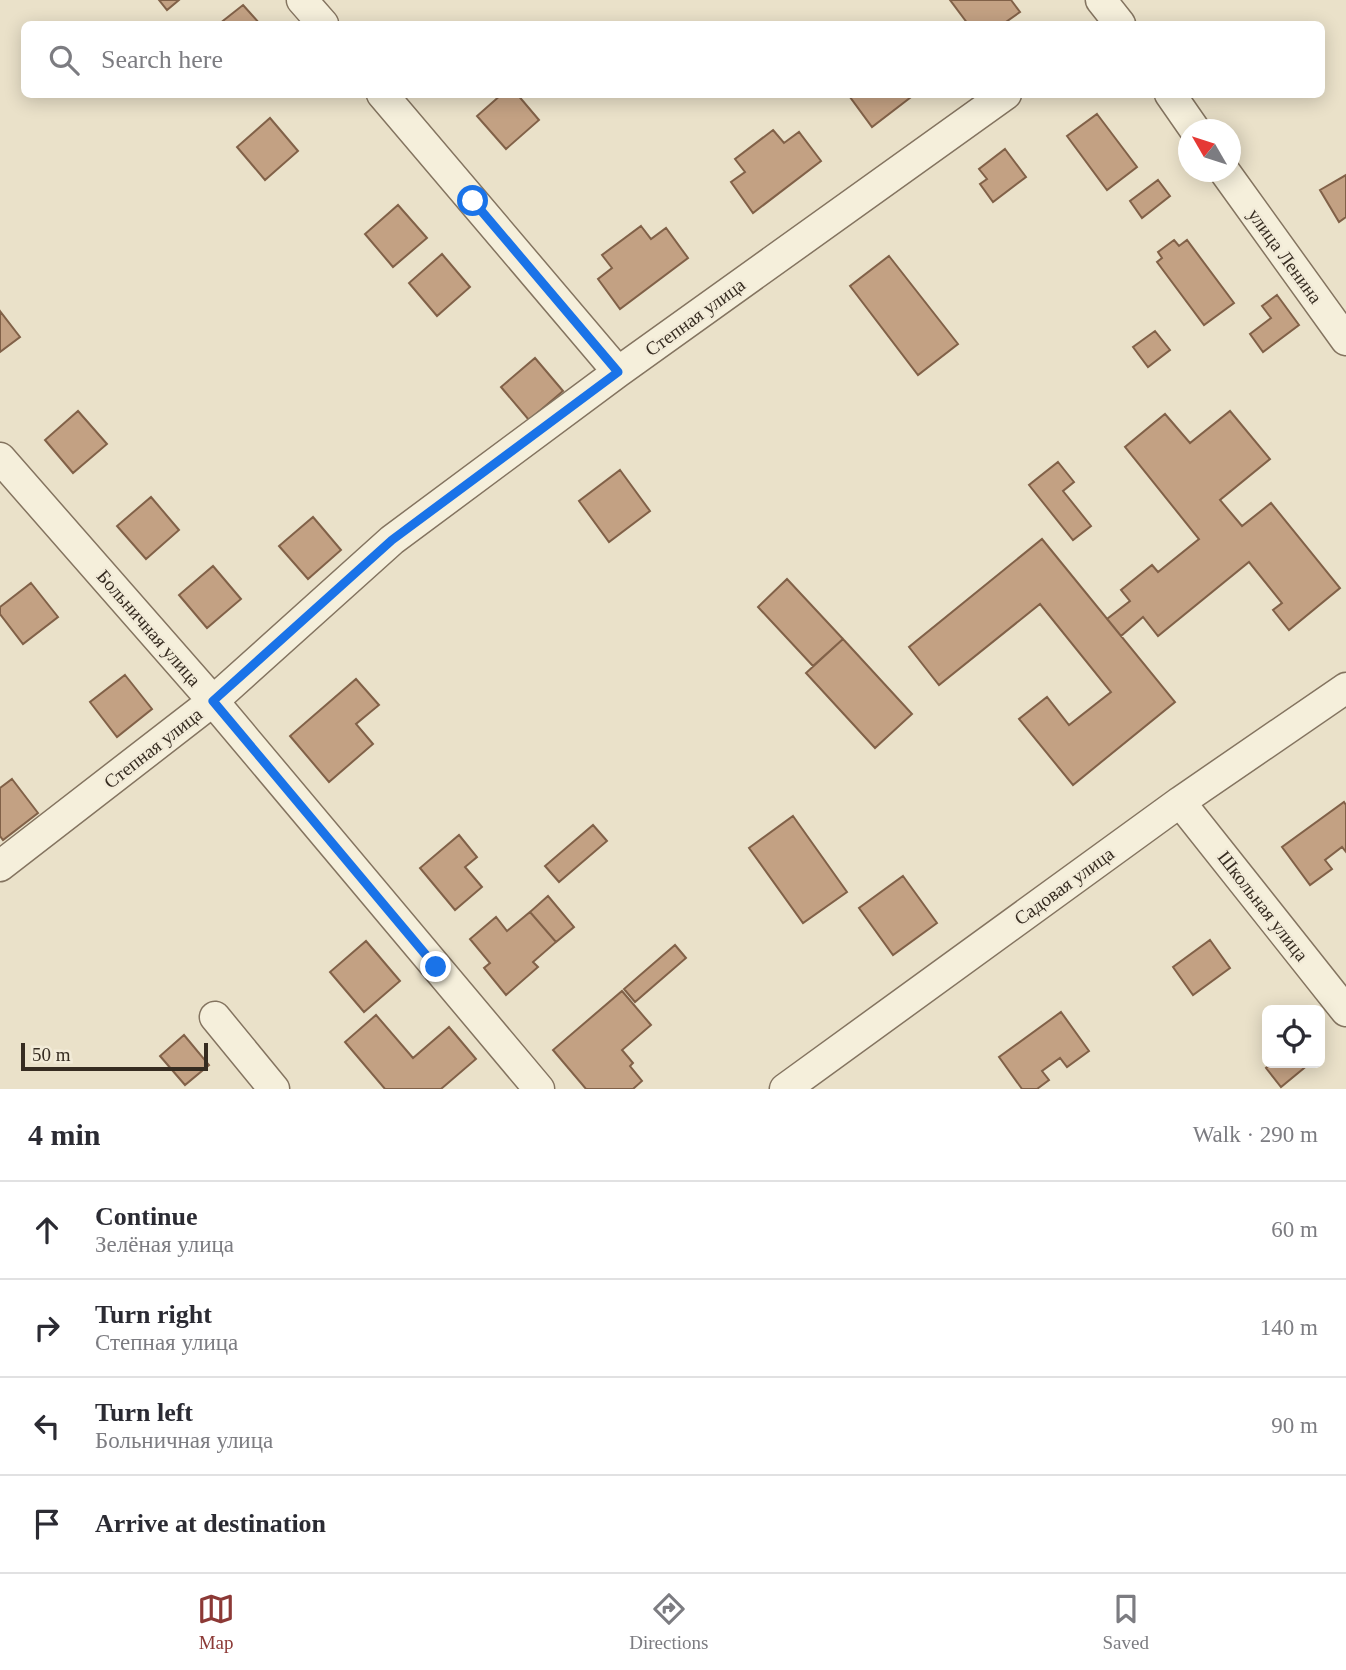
<!DOCTYPE html>
<meta charset="utf-8">
<style>
:root{--surface:#fff;--page:#f7f7f7;--text:#2b2b33;--muted:#7c7c81;--line:#e1e1e2;--accent:#8c3936}
body{margin:0;font-family:"Times New Roman",serif;background:var(--page);color:var(--text)}
.controls{position:absolute;right:21px;bottom:21px;display:grid;overflow:hidden;border-radius:10px;box-shadow:0 4px 18px #0003}
.controls button{width:63px;height:63px;display:grid;place-items:center;padding:0;border:0;border-bottom:2px solid var(--line);background:var(--surface);color:var(--text);font:35px sans-serif}
.compass{position:absolute;left:1178px;top:119px;width:63px;height:63px;border-radius:50%;background:var(--surface);box-shadow:0 4px 18px #0003;rotate:309deg}
.scale{position:absolute;left:21px;bottom:18px;width:187px;box-sizing:border-box;padding-left:7px;border:4px solid #362c21;border-top:0;font-size:19px;line-height:24px;white-space:nowrap;color:#362c21;-webkit-text-stroke:5px #f2ebd8;paint-order:stroke}
.stop{position:absolute;width:21px;height:21px;margin:-16px;border:5px solid #1a73e8;border-radius:50%;background:#fff}
.stop.end{background:#1a73e8;border-color:#fff;box-shadow:0 2px 7px #0008}
.list{margin:0;padding:0;list-style:none}
h2{display:flex;justify-content:space-between;align-items:center;height:91px;margin:0;padding:0 28px;font-size:30px}
h2 small{font-size:23px;font-weight:400;color:var(--muted)}
.list li{display:grid;grid-template-columns:46px 1fr auto;gap:21px;align-items:center;box-sizing:border-box;height:98px;padding:0 28px;border-top:2px solid var(--line)}
.list b{display:block;font-size:26px;white-space:nowrap}
.list p{margin:0;font-size:23px;white-space:nowrap;color:var(--muted)}
.list em{font-size:23px;font-style:normal;color:var(--muted)}
.icon{flex:none;width:38px;height:38px;fill:none;stroke:currentColor;stroke-width:2;stroke-linecap:round;stroke-linejoin:round}
.map{position:relative;flex:none;width:1346px;height:1089px;overflow:hidden}
.search{position:absolute;background:var(--surface);box-shadow:0 4px 18px #0003;left:21px;right:21px;top:21px;height:77px;display:flex;align-items:center;gap:18px;box-sizing:border-box;padding:0 24px;border-radius:10px;color:var(--muted);font-size:26px}
.sheet{height:483px;background:var(--surface)}
nav{display:flex;justify-content:space-around;align-items:center;box-sizing:border-box;height:98px;border-top:2px solid var(--line);background:var(--surface);font-size:19px;color:var(--muted)}
nav a{display:grid;justify-items:center;gap:4px}
nav .on{color:var(--accent)}
.map>svg:first-child{display:block}
.building{fill:#c3a183;stroke:#816148;stroke-width:2}
.lines{fill:none;stroke-linecap:round;stroke-linejoin:round}
.street-casing{stroke:#847460;stroke-width:33}
.street{stroke:#f5efdb;stroke-width:30}
.route{stroke:#1a73e8;stroke-width:9}
.labels{text-anchor:middle;dominant-baseline:central;stroke-width:5;stroke-linejoin:round;paint-order:stroke}
.street-label{font-size:19px;fill:#362c21;stroke:#f2ebd8}
</style>
<div class="map">
<svg width="1346" height="1089" viewBox="0 0 1346 1089">
<rect width="100%" height="100%" fill="#eae1c9"/>
<path class="building" d="M159,0H179L167,10Z
M950,0H1011L1020,12L1003,24H968Z
M243,5L260,24H219Z
M502,94H517L539,120L506,149L477,116Z
M853,94H915L872,127L850,97Z
M1097,114L1137,167L1107,190L1067,136Z
M270,118L298,151L265,180L237,147Z
M773,130L784,143L799,132L821,161L753,213L731,182L745,172L735,159Z
M1005,149L1026,177L993,202L980,184L987,179L979,169Z
M1346,175V217L1339,222L1320,190Z
M1158,180L1170,196L1142,218L1130,201Z
M398,205L427,238L393,267L365,234Z
M641,226L651,239L666,228L688,258L620,309L598,279L612,268L602,255Z
M1174,240L1179,246L1187,240L1234,303L1204,325L1157,262L1162,258L1158,252Z
M442,254L470,287L437,316L409,283Z
M889,256L958,344L918,375L850,286Z
M1277,295L1299,325L1263,352L1250,334L1271,318L1262,306Z
M0,311L20,337L0,352Z
M1155,331L1170,350L1148,367L1133,347Z
M535,358L563,391L529,420L501,387Z
M78,411L107,444L73,473L45,440Z
M1230,411L1270,459L1220,500L1242,526L1271,503L1340,588L1289,630L1273,610L1282,603L1249,562L1158,636L1143,617L1121,636L1107,619L1130,601L1121,590L1152,565L1158,572L1199,539L1125,447L1165,414L1190,443Z
M1058,462L1074,482L1063,491L1091,526L1073,540L1029,485Z
M620,470L650,511L609,542L579,501Z
M151,497L179,530L146,559L117,526Z
M313,517L341,550L308,579L279,546Z
M1042,539L1175,702L1073,785L1019,719L1047,697L1069,725L1111,692L1040,604L939,685L909,647Z
M213,566L241,599L207,628L179,595Z
M787,579L843,639L813,666L758,607Z
M31,583L58,617L23,644L0,614V607Z
M843,639L912,714L875,748L806,673Z
M125,675L152,709L117,737L90,702Z
M356,679L379,705L356,724L373,744L329,782L290,736Z
M12,779L38,813L3,840L0,836V788Z
M1344,802L1346,805V852L1342,847L1325,860L1332,869L1310,885L1282,847Z
M793,816L847,892L803,923L749,848Z
M593,825L607,841L559,882L545,866Z
M459,835L477,857L465,867L482,887L455,910L420,868Z
M903,876L937,923L893,955L859,908Z
M548,896L574,927L556,942L530,912Z
M530,912L556,942L533,962L538,967L506,995L484,968L490,963L470,939L496,917L507,931Z
M1210,940L1230,968L1193,995L1173,967Z
M366,941L400,981L364,1012L330,972Z
M675,945L686,958L635,1002L624,989Z
M622,991L651,1025L622,1050L633,1063L630,1066L642,1081L633,1089H586L553,1050Z
M1061,1012L1089,1051L1067,1067L1060,1058L1042,1071L1049,1080L1037,1089H1022L999,1057Z
M376,1015L413,1058L449,1027L476,1059L441,1089H385L345,1042Z
M184,1035L209,1065L185,1085L160,1056Z
M1272,1063H1309V1064L1281,1087L1266,1068Z"/>
<g class="lines">
<g class="street-casing">
<path id="street" d="M302,0L323,24
M1101,0L1120,24
M382,94L618,372
M1170,94L1195,130
M1225,172L1346,340
M0,458L213,701L539,1089
M1180,802L1346,1011
M0,866L213,701L392,540L618,372L1006,94
M215,1017L274,1089
M785,1089L1180,802L1346,688"/>
</g>
<use href="#street" class="street"/>
</g>
<g class="lines">
<path class="route" d="M436,967L213,701L392,540L618,372L473,201"/>
</g>
<g class="labels">
<g class="street-label">
<text transform="translate(1285 256) rotate(54)">улица Ленина</text>
<text transform="translate(695 317) rotate(-36)">Степная улица</text>
<text transform="translate(149 628) rotate(49)">Больничная улица</text>
<text transform="translate(153 748) rotate(-38)">Степная улица</text>
<text transform="translate(1064 886) rotate(-36)">Садовая улица</text>
<text transform="translate(1263 906) rotate(52)">Школьная улица</text>
</g>
</g>
</svg>
<div class="controls">
<button><svg class="icon" aria-label="locate" viewBox="0 0 24 24"><circle cx="12" cy="12" r="6"/><path d="M12 2v4M12 18v4M2 12h4M18 12h4"/></svg></button>
</div>
<svg class="compass" viewBox="-18 -18 36 36"><path d="M0-13l5 13h-10z" fill="#e53935"/><path d="M0 13l5-13h-10z" fill="#7c7c81"/></svg>
<div class="scale">50 m</div>
<div class="stop" style="left:473px;top:201px"></div>
<div class="stop end" style="left:436px;top:967px"></div>
<div class="search"><svg class="icon" aria-label="search" viewBox="0 0 24 24"><circle cx="10" cy="10" r="6"/><path d="M15 15l6 6"/></svg>Search here</div>
</div>
<section class="sheet">
<h2>4 min<small>Walk · 290 m</small></h2>
<ul class="list">
<li><svg class="icon" aria-label="ahead" viewBox="0 0 24 24"><path d="M12 20V5M6 11l6-6 6 6"/></svg><div><b>Continue</b><p>Зелёная улица</p></div><em>60 m</em></li>
<li><svg class="icon" aria-label="right" viewBox="0 0 24 24"><path d="M7 20v-9h11M14 6l5 5-5 5"/></svg><div><b>Turn right</b><p>Степная улица</p></div><em>140 m</em></li>
<li><svg class="icon" aria-label="left" viewBox="0 0 24 24"><path d="M17 20v-9H6M10 6l-5 5 5 5"/></svg><div><b>Turn left</b><p>Больничная улица</p></div><em>90 m</em></li>
<li><svg class="icon" aria-label="arrive" viewBox="0 0 24 24"><path d="M6 21V4h12l-3 4 3 4H6"/></svg><div><b>Arrive at destination</b></div></li>
</ul>
</section>
<nav>
<a class="on"><svg class="icon" aria-label="map" viewBox="0 0 24 24"><path d="M3 6l6-2 6 2 6-2v14l-6 2-6-2-6 2zM9 4v14M15 6v14"/></svg>Map</a>
<a><svg class="icon" aria-label="directions" viewBox="0 0 24 24"><path d="M12 3l9 9-9 9-9-9zM9 14v-3h6M13 9l2 2-2 2"/></svg>Directions</a>
<a><svg class="icon" aria-label="saved" viewBox="0 0 24 24"><path d="M7 4h10v16l-5-4-5 4z"/></svg>Saved</a>
</nav>
